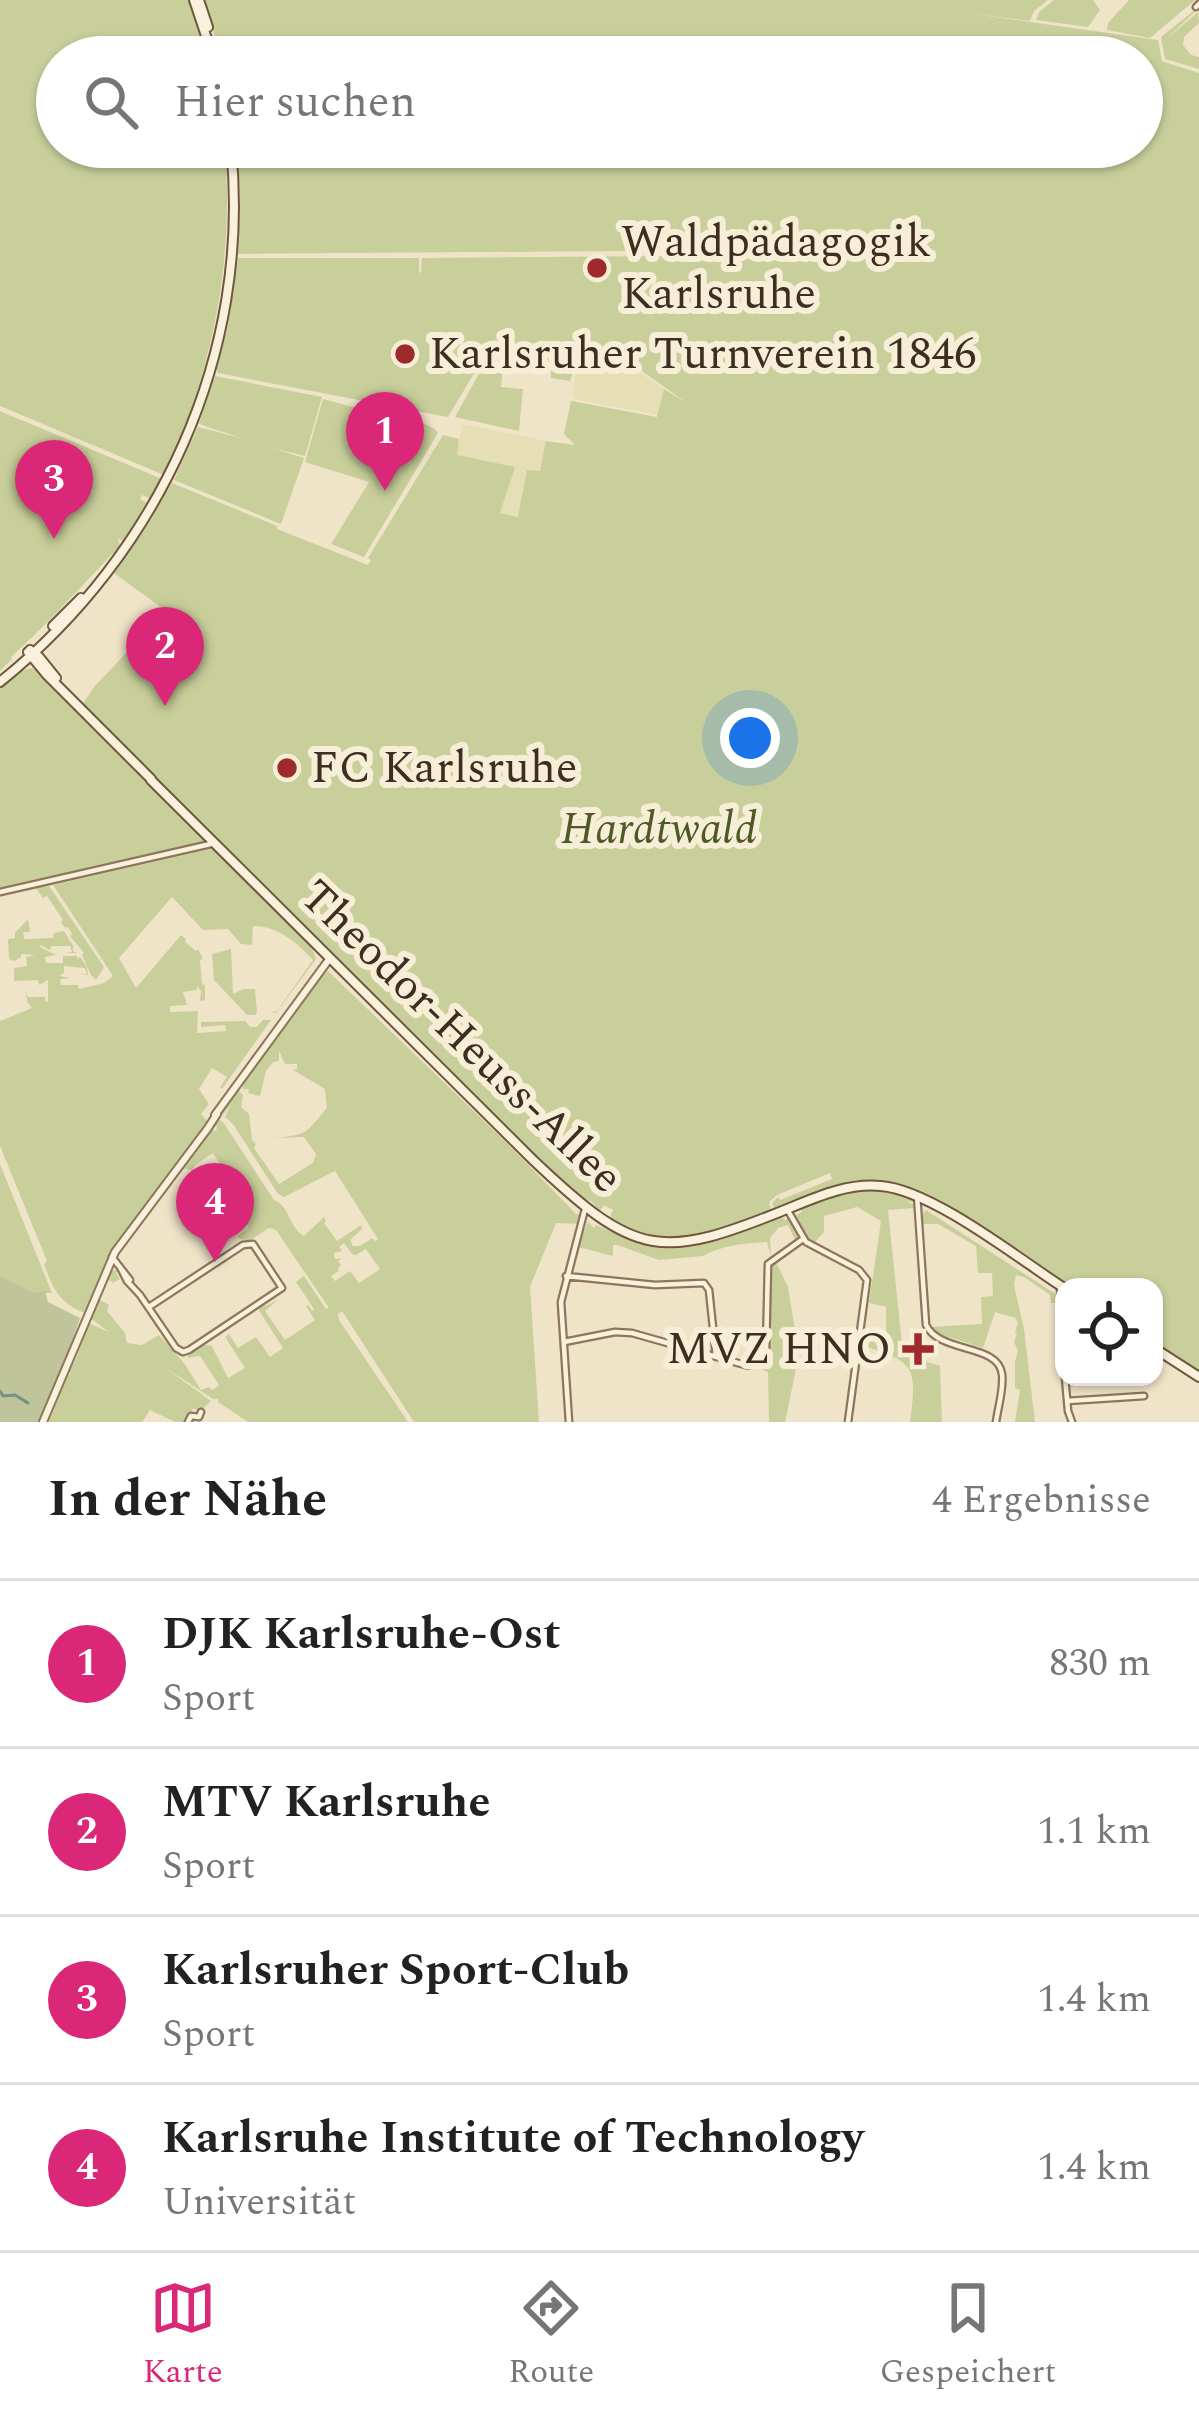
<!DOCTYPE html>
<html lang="de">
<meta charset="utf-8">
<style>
:root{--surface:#fff;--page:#f6f6f6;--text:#222;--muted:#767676;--line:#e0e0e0;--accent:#db2777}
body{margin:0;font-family:Spectral,serif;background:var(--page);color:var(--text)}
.controls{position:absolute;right:36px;bottom:36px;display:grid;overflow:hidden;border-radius:24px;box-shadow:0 3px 9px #0004}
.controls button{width:108px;height:108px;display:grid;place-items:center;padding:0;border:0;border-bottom:3px solid var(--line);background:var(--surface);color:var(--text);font:60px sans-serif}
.you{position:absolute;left:750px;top:738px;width:42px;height:42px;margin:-30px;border:9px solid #fff;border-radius:50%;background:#1a73e8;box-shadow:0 0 0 18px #1a73e833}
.badge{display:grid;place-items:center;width:78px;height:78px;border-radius:50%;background:var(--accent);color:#fff;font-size:39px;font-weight:700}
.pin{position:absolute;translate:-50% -99px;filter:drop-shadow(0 3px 6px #0008)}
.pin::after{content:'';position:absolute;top:63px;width:42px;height:36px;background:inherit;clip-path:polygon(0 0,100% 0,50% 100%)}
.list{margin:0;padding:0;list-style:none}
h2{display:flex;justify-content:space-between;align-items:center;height:156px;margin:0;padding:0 48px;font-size:51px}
h2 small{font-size:39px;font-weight:400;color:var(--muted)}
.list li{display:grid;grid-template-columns:78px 1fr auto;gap:36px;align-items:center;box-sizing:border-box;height:168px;padding:0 48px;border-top:3px solid var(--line)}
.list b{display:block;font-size:45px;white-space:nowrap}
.list p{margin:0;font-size:39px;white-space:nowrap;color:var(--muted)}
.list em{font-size:39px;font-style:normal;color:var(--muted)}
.icon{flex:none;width:66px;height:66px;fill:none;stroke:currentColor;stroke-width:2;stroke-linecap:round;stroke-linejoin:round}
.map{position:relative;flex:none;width:1199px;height:1422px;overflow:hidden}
.search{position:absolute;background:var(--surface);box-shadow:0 3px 9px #0004;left:36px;right:36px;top:36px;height:132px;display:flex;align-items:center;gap:30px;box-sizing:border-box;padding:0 42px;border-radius:66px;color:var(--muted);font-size:45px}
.sheet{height:828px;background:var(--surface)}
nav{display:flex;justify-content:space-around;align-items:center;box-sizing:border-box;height:168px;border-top:3px solid var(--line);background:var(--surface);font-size:33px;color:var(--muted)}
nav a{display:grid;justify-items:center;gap:6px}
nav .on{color:var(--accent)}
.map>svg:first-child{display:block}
.farmland{fill:#e6deb5}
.green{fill:#c9cf9b;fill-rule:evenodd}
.cemetery{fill:#bfc49a}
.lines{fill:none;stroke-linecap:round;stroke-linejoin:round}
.stream{stroke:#6f938a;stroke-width:3}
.minor-casing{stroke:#8d765c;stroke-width:9}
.tertiary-casing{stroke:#8d765c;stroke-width:10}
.secondary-casing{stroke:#6f573f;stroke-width:12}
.minor{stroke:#faf1dc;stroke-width:4.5}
.tertiary{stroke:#faf1dc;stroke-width:6}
.secondary{stroke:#faf1dc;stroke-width:8}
.poi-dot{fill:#9e2a2b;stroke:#f7eed8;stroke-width:4.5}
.labels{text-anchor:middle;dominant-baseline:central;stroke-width:12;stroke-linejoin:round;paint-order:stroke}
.poi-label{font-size:45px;fill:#3d2e20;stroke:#f7eed8;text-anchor:start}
.park-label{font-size:45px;font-style:italic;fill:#4d5a26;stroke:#f7eed8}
.street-label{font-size:45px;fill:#3d2e20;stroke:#f7eed8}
</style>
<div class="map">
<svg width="1199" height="1422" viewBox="0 0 1199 1422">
<rect width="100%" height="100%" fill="#f0e4c8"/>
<path class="farmland" d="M579,359L636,370L664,389L658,415L574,399L572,396Z
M462,424L546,441L540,472L527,471L519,517L499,513L456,455Z"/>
<path class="green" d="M0,0H188L207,57H57V147H225C234,261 213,371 164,475L0,406Z
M201,0H1048L1034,11L1030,21L966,13L1158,40L1162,61L1199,73V1373L1154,1343V1287H1068L949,1210L941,1201L927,1194L880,1183L775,1211L772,1203L778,1197L780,1200L832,1179L830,1173L777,1195L769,1202L772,1213C730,1229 680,1251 636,1234C627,1231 618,1224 609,1220L613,1210L604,1205L600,1211L591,1201L577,1198L81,706L95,686L166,611L114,573L147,526L172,483L277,526V529L368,565L371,560L368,558L443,435L459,439L457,455L515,467L500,513L518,517L527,470L540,471L546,441L575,445L564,434L571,401L657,417L664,389L687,403L639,369L577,359L570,381L551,378V368L523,364L505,353L492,351L497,341L494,340L448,417L218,373L216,369L228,326L238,258H419V272L421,273L422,258L676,256L675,252L620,251L238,254L240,197L237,147H1142V57H221L208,14Z
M1054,0H1093L1100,10L1088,27L1036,20L1039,12Z
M1129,0H1195L1150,38L1107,30L1108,23Z
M1197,8L1199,11L1197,10L1165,40L1198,12L1199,23L1184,37L1183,45L1191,55L1199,57V69L1165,59L1161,37Z
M487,365H503L501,387L523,389L519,431L455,417L481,370L485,369Z
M215,376L322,397L305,456L272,448L304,458L281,524L174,480L198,427L241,438L199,424Z
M323,399L357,408V412L391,423L405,415L435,429L438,433L364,557L331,544L369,482L305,462Z
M0,411L162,479L151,499L142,495L140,499L149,504L125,543L118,538L120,546C84,583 50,622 11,657L12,659L0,671Z
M31,668L38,670L206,839V843L0,889V686L18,672Z
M215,848C239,872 311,933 316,959L276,1013H271L277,1011L313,960C296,942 278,926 253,926L252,945L241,944L228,929L203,930L172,897L119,958L136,988L181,935L186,939L185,942L196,951L198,949L203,959L200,960L202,984L205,985V1000L200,1001L201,991L197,986V990L183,992L187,1005L170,1006V1012L198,1011L197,1033L226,1031L225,1025L201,1027V1022L245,1021L250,1027H257L263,1020H271L222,1089L220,1087L227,1077L212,1068L199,1089L209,1104L201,1114L207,1121L110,1256L85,1313C59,1303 53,1289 44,1264L47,1261L0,1146V1021L32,1008L27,1002L26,991L28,997H45V1002L48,1001V980L39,985L38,980L14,981V968L27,966L26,957L35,955L21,954V957L14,961L9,959L8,939L15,938V933L28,919L30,932H23L24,939L53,938L54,933L64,931L73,946V951L77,953H63L72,952L70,946H52L50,950L41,945L40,947L56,955L45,957L46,963H63V956H77V959L80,957L87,967L88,975H78L87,974L85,968L64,966V973L59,976L71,978L60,979L61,985H78L79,989L104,983L113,976L53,885Z
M49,886L104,967L96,980L91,975L82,955L84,953L70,936L72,934L68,927L65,928L61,922L63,920L47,896L43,898L36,888Z
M231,949L233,994L243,989H255L257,1012L255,1015H247L214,980L212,954Z
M328,971L504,1140L576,1214L581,1215L578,1224L556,1223L530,1287L539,1422H414L342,1311L338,1314L339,1320L408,1422H248L218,1402V1399H213L164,1367L211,1401L202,1410L193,1409L186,1422H175L150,1410L142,1422H49L68,1375H70L69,1372L77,1357L88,1323L109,1332L90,1318L106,1275L109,1271L118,1270L116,1273L120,1279L113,1283L110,1280L103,1283L97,1298L109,1305L107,1311L125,1333L127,1343L142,1345L159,1335L184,1363L201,1390L209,1387L212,1390L219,1385L200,1356L188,1358V1354L203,1344L212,1346L228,1378L245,1368L225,1337L229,1334L238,1348L256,1337L270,1357L283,1348L260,1312L258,1306L263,1303L266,1306L279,1299L265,1311L285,1340L315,1320L306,1306L308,1305L312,1311L314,1309L296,1282L304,1276L326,1309L329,1308L276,1230L269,1228L249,1241L240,1239L238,1236L249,1228L231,1201L245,1190L232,1170L220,1177L222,1174L218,1170L221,1166L213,1153L195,1165L192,1170L181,1168L211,1129L216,1131L217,1127L213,1124L217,1118L223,1122L274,1200C290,1206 289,1228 304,1236L324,1217L326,1221L324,1223L337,1241L361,1225L362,1229L350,1240L353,1246H360L372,1238L375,1241L378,1239L335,1171L284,1197L278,1194L233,1124L225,1117L231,1104L223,1115L222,1113L234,1093L239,1091L243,1095L241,1107L249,1114L252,1140L256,1144L254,1148L279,1184L313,1163L316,1154L304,1137L272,1138C308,1135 305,1134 327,1108L325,1089L293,1070L297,1069V1064H285L279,1051V1061L273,1062L266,1071L260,1096L248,1093L249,1089H243L242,1080L322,976ZM344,1243L352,1254L356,1255L366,1249L380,1269L359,1283L350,1271L335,1281L331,1276L339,1271L338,1268L341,1265L338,1261L342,1259H335L334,1253L342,1251L339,1247Z
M0,1164L52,1293H36L0,1276Z
M858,1188L890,1189L914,1199L915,1203L906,1201L914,1205V1208L888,1210L903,1354L940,1366L942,1422H910C917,1369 916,1361 863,1346L864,1336L886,1334V1307L869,1303L881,1221L857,1207L824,1216V1232L812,1245L805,1236L795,1240L788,1225L778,1228L770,1238L771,1257L767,1242C745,1243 722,1245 703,1256L659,1260L617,1245H613V1256L578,1247L588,1222L594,1228L596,1225C670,1259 708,1241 779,1215L785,1220L789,1218L800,1237L802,1236L794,1216L802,1212L801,1209L793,1212L795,1209L826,1196Z
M926,1210L1057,1295V1303H1051L1050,1295L1024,1277L1016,1275L1014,1285L1024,1329L1035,1422H1015L1020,1390L1015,1388V1361L1018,1351L1014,1342L1017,1333L1015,1332L1018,1323L1015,1318L995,1312L983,1348L949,1337L947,1342L930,1327L982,1324L981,1297L993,1296L992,1273H978L976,1246L938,1224H922L921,1216Z
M775,1260L788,1287L799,1355L785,1422H769L768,1372L756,1367L765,1362L768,1352L770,1269Z"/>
<path class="cemetery" d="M0,1276L36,1293L45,1291L48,1302L80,1318L64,1365L39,1422H0Z"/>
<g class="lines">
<path class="stream" d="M0,1391L3,1396L15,1395L28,1403"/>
<g class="minor-casing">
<path id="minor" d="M1196,7L1199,4
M0,892L215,843
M917,1195L926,1325C940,1354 998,1343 1002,1374C1004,1389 998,1407 996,1422
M787,1209L806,1242L859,1270L867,1280L848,1422
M112,1257L130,1280
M120,1267L127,1281L140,1295L176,1348L183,1352L189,1350L282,1288L253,1244L243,1245L149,1307
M566,1276L655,1285L704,1283L709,1290L716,1356
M1060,1285L1064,1359
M564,1342L615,1332L632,1333L745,1365C756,1366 762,1362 766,1351L768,1264L803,1239
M1065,1377L1068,1411L1072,1422
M1067,1401L1144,1396
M188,1422L191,1416L199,1417L201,1412
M569,1422L561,1302L585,1209"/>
</g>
<g class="tertiary-casing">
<path id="tertiary" d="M215,1115L330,958
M43,1422L115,1252L208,1128L217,1114"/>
</g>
<g class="secondary-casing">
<path id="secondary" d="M194,0L213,57
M199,0L208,27
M53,626L81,598
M30,650L39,657L56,678
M28,652L47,675L151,779
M0,682C160,553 252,354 231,147
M151,780L532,1159C637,1259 660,1261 792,1207C821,1195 850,1183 881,1186C932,1190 1019,1259 1064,1288
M1154,1348L1199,1377"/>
</g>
<use href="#minor" class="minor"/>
<use href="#tertiary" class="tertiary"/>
<use href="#secondary" class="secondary"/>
</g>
<g class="poi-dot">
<circle cx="597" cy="268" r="12"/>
<circle cx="405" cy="354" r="12"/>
<circle cx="287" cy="768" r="12"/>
<path d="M912 1331h12v12h12v12h-12v12h-12v-12h-12v-12h12z"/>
</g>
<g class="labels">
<g class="poi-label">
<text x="621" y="242">Waldpädagogik<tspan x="621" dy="52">Karlsruhe</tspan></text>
<text x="429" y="354">Karlsruher Turnverein 1846</text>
<text x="311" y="768">FC Karlsruhe</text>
<text x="891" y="1349" text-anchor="end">MVZ HNO</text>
</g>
<g class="park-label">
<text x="659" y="829">Hardtwald</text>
</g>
<g class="street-label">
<text transform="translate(461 1037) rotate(44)">Theodor-Heuss-Allee</text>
</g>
</g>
</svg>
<div class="controls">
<button><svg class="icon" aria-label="locate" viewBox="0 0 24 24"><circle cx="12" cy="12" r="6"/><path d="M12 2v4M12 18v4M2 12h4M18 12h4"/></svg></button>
</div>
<div class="you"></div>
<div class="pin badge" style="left:385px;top:491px">1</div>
<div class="pin badge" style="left:165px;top:706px">2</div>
<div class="pin badge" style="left:54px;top:539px">3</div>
<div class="pin badge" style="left:215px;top:1262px">4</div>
<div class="search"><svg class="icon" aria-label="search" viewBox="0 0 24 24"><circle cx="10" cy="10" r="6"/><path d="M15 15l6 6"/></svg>Hier suchen</div>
</div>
<section class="sheet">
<h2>In der Nähe<small>4 Ergebnisse</small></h2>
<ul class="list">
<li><span class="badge">1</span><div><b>DJK Karlsruhe-Ost</b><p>Sport</p></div><em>830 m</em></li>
<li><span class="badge">2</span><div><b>MTV Karlsruhe</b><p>Sport</p></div><em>1.1 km</em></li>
<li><span class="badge">3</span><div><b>Karlsruher Sport-Club</b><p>Sport</p></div><em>1.4 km</em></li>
<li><span class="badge">4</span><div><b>Karlsruhe Institute of Technology</b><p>Universität</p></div><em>1.4 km</em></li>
</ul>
</section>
<nav>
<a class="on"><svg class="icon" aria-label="map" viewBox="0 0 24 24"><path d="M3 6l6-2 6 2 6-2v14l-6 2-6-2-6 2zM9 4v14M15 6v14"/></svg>Karte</a>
<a><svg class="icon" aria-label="directions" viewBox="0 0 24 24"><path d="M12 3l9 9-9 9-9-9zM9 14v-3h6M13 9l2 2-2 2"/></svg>Route</a>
<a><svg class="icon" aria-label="saved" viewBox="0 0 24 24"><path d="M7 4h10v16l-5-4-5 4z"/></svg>Gespeichert</a>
</nav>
